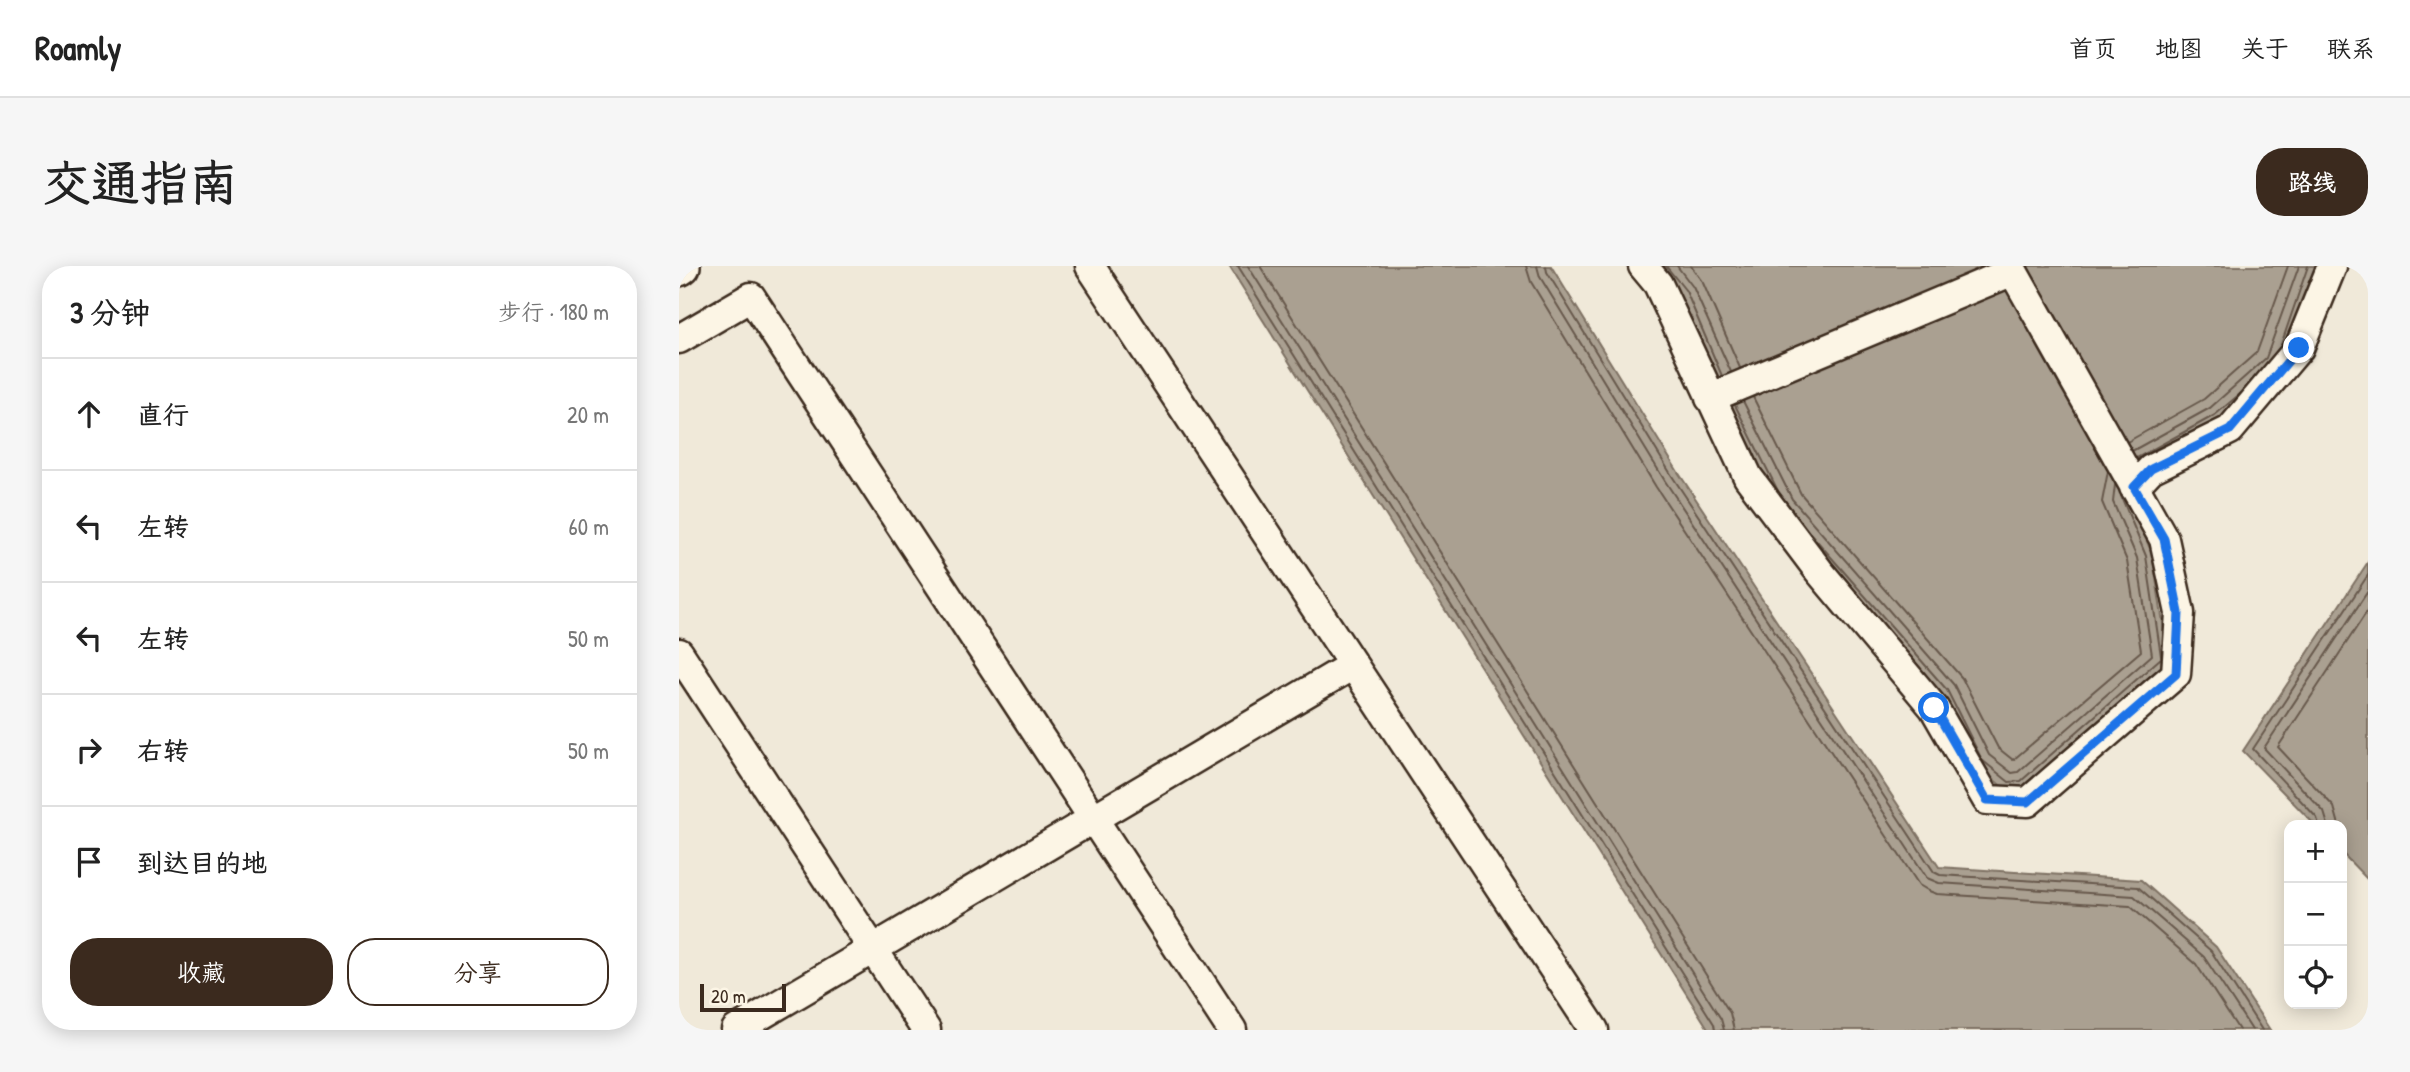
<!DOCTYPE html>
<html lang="zh">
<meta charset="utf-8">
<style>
:root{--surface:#fff;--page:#f6f6f6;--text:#222;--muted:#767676;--line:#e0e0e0;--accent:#3b2a1e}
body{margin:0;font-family:"Patrick Hand","LXGW WenKai TC",sans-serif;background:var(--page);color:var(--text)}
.controls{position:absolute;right:21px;bottom:21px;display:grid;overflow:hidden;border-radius:14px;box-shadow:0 4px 18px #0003}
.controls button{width:63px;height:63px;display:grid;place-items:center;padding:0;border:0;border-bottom:2px solid var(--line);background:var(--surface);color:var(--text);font:35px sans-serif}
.scale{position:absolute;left:21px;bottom:18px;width:86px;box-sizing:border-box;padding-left:7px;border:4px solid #3b2a1e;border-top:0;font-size:19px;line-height:24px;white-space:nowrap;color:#3b2a1e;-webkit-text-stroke:5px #fcf5e5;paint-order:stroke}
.stop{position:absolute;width:21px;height:21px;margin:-16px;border:5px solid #1a73e8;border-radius:50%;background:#fff}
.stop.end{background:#1a73e8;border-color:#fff;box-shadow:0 2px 7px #0008}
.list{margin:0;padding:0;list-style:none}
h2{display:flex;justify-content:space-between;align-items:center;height:91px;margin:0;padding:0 28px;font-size:30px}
h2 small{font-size:23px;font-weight:400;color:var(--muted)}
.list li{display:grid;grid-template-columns:46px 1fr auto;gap:21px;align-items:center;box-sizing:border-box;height:112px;padding:0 28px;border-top:2px solid var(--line)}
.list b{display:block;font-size:26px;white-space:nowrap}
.list em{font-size:23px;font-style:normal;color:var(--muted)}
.actions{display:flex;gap:14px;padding:21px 28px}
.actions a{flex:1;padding:16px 0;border:2px solid var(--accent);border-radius:28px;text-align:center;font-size:24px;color:var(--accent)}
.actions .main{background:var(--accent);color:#fff}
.icon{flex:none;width:38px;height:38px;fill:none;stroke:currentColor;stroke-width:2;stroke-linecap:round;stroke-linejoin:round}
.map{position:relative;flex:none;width:1689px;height:764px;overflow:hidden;border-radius:28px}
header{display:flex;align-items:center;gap:42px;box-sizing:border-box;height:98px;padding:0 35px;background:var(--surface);border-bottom:2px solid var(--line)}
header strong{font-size:33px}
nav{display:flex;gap:38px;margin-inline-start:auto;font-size:24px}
.intro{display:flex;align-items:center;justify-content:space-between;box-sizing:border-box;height:168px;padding:0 42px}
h1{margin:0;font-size:49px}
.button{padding:18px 32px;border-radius:28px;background:var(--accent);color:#fff;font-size:24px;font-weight:700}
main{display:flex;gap:42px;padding:0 42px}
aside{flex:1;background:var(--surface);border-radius:28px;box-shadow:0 4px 18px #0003}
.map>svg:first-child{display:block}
.water{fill:#aaa091;stroke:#7e7163;stroke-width:2}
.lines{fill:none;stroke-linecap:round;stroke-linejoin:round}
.shore{stroke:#67594c;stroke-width:2}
.minor-casing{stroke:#3b2a1e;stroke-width:33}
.tertiary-casing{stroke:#3b2a1e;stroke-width:40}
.minor{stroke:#fcf5e5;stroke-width:28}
.tertiary{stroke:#fcf5e5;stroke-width:35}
.route{stroke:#1a73e8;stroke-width:9}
</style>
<header>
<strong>Roamly</strong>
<nav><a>首页</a><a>地图</a><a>关于</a><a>联系</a></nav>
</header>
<div class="intro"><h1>交通指南</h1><a class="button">路线</a></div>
<main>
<aside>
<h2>3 分钟<small>步行 · 180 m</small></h2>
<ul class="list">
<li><svg class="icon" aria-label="ahead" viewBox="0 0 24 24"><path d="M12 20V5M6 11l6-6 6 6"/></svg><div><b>直行</b></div><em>20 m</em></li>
<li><svg class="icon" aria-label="left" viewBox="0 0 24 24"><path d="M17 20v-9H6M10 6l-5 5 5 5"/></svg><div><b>左转</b></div><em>60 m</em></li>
<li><svg class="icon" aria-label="left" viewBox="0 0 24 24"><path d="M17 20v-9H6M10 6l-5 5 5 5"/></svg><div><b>左转</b></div><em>50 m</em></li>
<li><svg class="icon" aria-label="right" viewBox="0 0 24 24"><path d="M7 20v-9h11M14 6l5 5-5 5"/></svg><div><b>右转</b></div><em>50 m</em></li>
<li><svg class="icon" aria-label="arrive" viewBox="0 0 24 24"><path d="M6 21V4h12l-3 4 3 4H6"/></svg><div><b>到达目的地</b></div></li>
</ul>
<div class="actions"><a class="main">收藏</a><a>分享</a></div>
</aside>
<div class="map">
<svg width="1689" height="764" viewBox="0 0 1689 764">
<rect width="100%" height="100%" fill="#f0e9d9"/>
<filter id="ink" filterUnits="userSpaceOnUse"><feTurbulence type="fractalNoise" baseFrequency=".0143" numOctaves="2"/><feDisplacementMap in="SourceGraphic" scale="14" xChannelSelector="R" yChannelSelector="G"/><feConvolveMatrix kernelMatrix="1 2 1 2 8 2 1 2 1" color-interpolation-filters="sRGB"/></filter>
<g filter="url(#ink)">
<path class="water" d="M550,0H872L999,206L1260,601L1462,614L1537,681L1591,764H1030Z
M978,0H1637L1601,101L1449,232L1473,287L1490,395L1344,522L1327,524L1298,499L1263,429L1100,242L1051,145L1000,28Z
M1689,296V614L1663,587V559H1636L1564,485Z"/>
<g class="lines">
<path class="shore" d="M559,0L1035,758L1036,764
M569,0L1042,753L1045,764
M581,0L1051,747L1055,764
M847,0L852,16L977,221L1240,619L1250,625L1258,628L1451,640L1517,698L1560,764
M858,0L861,11L986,215L1248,612L1260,617L1455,630L1525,691L1573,764
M867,0L868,6L993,210L1255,606L1261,609L1459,621L1532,685L1583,764
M987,0L1007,25L1043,110
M998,0L1014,21L1052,106
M1012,0L1024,17L1061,102
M1602,79L1629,0
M1074,131L1122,228L1283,412L1319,482L1334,494L1462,385L1448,295L1423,236L1429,205
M1064,135L1113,233L1275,419L1310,489L1333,507L1339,506L1473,389L1458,292L1434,236L1436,219
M1056,139L1099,225
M1448,176L1525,133L1578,86L1609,0
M1453,185L1531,142L1587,92L1620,0
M1458,192L1536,149L1562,127
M1442,230L1467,290L1482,390
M1131,267L1268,424L1303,494L1330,516L1342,515L1482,392
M1640,559L1638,552L1574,483L1689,309
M1649,559L1645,546L1585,482L1689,325
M1660,559L1655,541L1599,481L1689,344"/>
<g class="minor-casing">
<path id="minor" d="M411,0L915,764
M964,0L979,18L1069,211L1140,305L1255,442L1308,534L1349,536L1497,408L1501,347L1485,273L1331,0
M0,73L72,31L553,764
M1031,132L1334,5
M1455,221L1472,203L1551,164L1620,82L1653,0
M0,387L247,764
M57,764L674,399"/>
</g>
<g class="tertiary-casing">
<path id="tertiary" d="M0,2L3,0"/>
</g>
<use href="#minor" class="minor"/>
<use href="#tertiary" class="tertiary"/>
</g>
</g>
<g class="lines" filter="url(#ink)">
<path class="route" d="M1255,442L1308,534L1349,536L1497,408L1500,347L1485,273L1455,221L1472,203L1551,164L1620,82"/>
</g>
</svg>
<div class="controls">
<button>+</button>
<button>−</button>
<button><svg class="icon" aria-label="locate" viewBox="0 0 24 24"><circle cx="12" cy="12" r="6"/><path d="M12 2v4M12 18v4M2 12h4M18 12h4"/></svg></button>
</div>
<div class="scale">20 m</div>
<div class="stop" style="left:1255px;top:442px"></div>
<div class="stop end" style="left:1620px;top:82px"></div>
</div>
</main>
